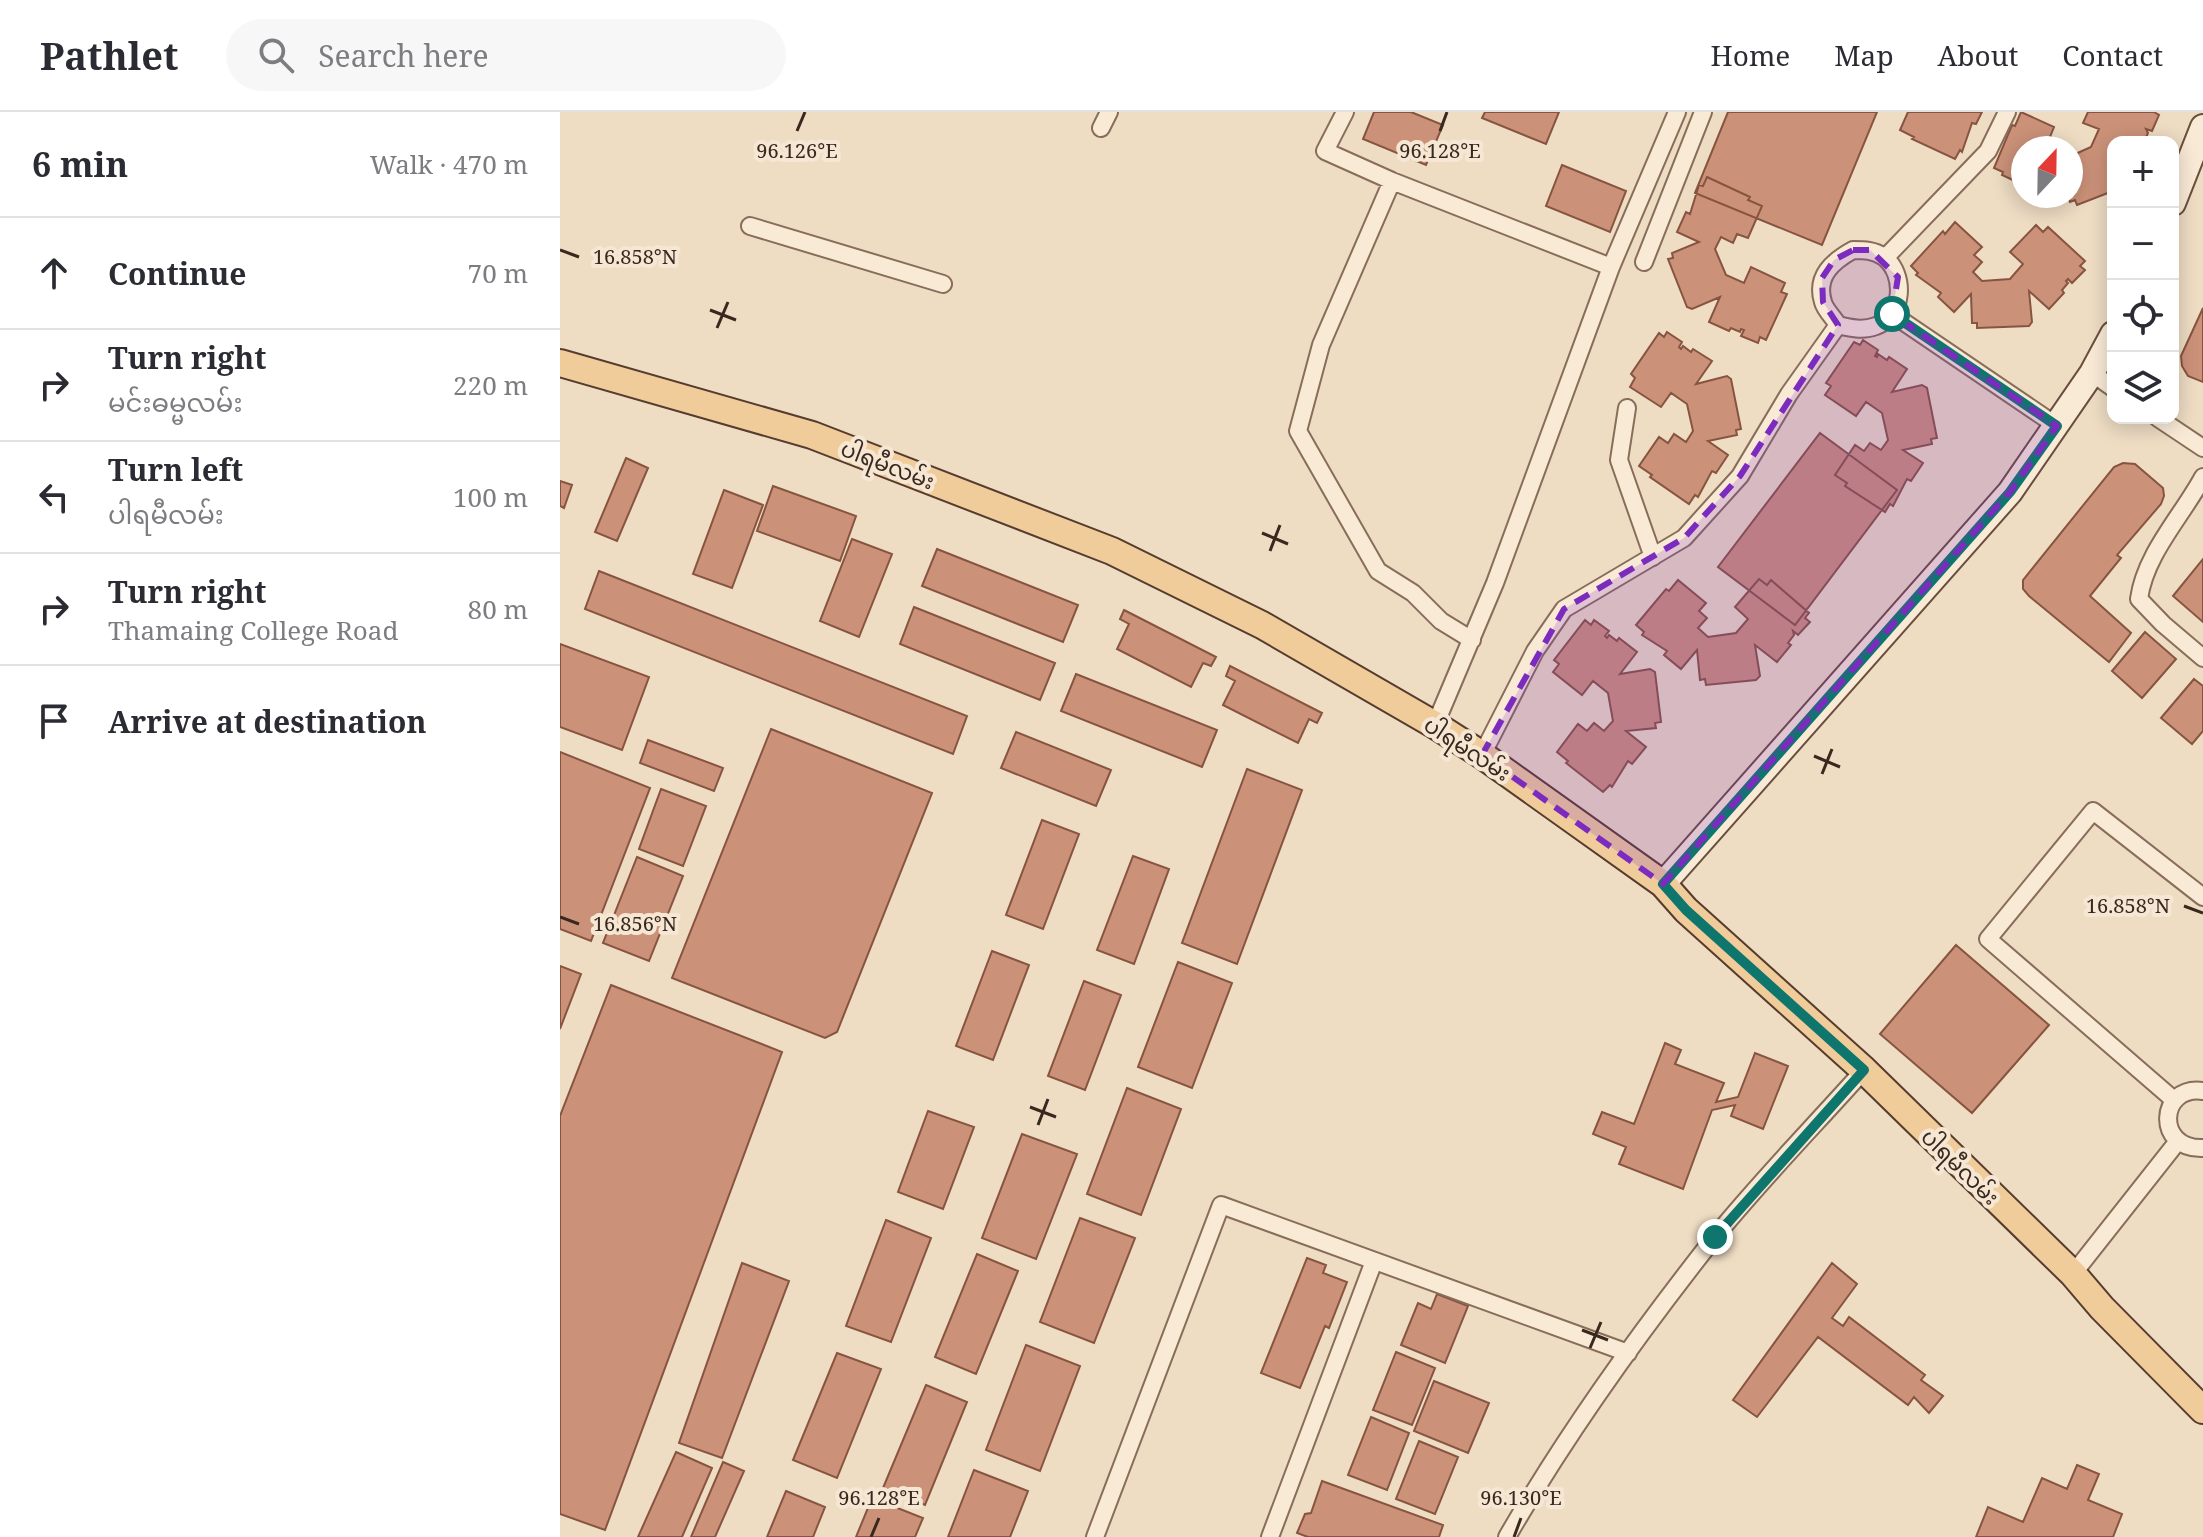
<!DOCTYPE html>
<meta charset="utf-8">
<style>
:root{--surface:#fff;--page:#f7f7f7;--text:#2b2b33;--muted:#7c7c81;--line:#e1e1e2}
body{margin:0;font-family:"Noto Serif","Noto Sans Myanmar",serif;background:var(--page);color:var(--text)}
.controls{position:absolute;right:24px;top:24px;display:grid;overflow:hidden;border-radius:16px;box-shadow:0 4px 20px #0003}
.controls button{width:72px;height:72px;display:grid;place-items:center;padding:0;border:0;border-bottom:2px solid var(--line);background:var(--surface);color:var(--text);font:40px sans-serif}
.compass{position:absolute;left:1451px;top:24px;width:72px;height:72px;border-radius:50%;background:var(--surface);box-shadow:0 4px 20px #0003;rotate:22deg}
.stop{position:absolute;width:24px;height:24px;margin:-18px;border:6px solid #0f766e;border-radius:50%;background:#fff}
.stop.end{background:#0f766e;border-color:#fff;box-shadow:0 2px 8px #0008}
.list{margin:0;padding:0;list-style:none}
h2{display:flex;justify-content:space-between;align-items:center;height:104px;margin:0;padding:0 32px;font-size:34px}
h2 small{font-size:26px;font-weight:400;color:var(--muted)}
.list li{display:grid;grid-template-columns:52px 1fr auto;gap:24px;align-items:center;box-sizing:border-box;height:112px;padding:0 32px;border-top:2px solid var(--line)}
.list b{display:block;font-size:30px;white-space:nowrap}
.list p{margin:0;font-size:26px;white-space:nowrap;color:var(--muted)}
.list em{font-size:26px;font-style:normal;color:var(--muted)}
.icon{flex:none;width:44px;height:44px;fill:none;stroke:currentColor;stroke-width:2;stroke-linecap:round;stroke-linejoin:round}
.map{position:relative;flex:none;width:1643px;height:1425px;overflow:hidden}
header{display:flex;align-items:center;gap:48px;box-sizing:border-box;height:112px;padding:0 40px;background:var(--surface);border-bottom:2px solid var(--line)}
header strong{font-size:38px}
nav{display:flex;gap:44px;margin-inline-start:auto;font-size:28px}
.search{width:560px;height:72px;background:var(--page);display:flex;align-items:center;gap:20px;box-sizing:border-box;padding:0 28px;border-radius:44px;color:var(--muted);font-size:30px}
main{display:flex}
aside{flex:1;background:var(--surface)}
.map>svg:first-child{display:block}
.building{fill:#cc9279;stroke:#875440;stroke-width:2}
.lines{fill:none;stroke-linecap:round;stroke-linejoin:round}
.street-casing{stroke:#886d5a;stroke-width:20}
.secondary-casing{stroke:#6a4e3d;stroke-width:28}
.primary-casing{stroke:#563c2e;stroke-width:30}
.street{stroke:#f9ead6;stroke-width:16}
.secondary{stroke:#f9ead6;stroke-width:24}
.primary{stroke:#f1cc9b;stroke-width:26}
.route{stroke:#0f766e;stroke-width:10}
.marked{fill:#7b2cbf;fill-opacity:0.2;stroke:#7b2cbf;stroke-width:6;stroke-dasharray:16 10;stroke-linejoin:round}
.ticks{fill:none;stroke:#38281e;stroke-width:3}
.labels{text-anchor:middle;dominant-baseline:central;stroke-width:8;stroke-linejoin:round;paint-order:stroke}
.street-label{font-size:22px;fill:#38281e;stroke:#f5e7d3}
.ticks-label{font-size:20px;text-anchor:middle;fill:#38281e;stroke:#f5e7d3;stroke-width:8;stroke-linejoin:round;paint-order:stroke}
</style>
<header>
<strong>Pathlet</strong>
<div class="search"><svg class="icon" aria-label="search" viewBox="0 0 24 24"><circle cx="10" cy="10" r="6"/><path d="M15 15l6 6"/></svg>Search here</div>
<nav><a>Home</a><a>Map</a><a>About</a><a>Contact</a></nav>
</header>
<main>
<aside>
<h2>6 min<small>Walk · 470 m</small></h2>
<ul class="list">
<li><svg class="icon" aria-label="ahead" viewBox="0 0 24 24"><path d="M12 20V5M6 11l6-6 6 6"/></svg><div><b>Continue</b></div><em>70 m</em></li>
<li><svg class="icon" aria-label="right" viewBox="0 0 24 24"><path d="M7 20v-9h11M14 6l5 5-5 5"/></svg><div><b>Turn right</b><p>မင်းဓမ္မလမ်း</p></div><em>220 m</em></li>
<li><svg class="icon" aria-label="left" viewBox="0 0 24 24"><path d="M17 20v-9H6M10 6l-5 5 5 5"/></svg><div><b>Turn left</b><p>ပါရမီလမ်း</p></div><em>100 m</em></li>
<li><svg class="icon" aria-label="right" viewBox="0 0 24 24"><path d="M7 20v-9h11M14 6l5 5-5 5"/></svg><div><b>Turn right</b><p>Thamaing College Road</p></div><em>80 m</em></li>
<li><svg class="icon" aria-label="arrive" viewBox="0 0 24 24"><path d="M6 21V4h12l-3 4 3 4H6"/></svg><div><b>Arrive at destination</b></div></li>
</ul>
</aside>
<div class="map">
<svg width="1643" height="1425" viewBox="0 0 1643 1425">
<rect width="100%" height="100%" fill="#eedcc3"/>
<path class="building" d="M814,0H851L883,13L866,53L803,27Z
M925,0H999L986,32L922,6Z
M1168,0H1317L1262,133L1135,81Z
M1348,0H1422L1416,12L1412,11L1402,40L1400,38L1395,47L1352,27L1354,25L1340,18Z
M1461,0L1494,15L1490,25L1499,29L1496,36H1463V69L1456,66L1455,69L1442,63L1443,60L1434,56L1452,13L1455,14Z
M1528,0H1594L1599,3L1592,19L1586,17L1588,21L1584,30H1553V79L1517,93L1515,88L1510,90L1508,84H1511V44L1531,35L1539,17L1523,11Z
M1002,53L1066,79L1050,120L986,94Z
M1147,65L1190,85L1188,88L1202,94L1188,126L1177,122L1173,131L1161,125L1155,137L1166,163L1184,171L1191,155L1225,171L1221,180L1227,182L1206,228L1200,225L1198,231L1181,224L1184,218L1181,217L1180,220L1171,216L1169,219L1149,210L1160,185L1132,197L1127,195L1108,147L1113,146L1112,141L1139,130L1117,120L1126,100L1130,102L1139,73L1143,74Z
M1395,110L1422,135L1414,143L1422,150L1413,160L1422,169L1450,167L1463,152L1450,140L1476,113L1483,120L1488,115L1525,149L1520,154L1525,158L1512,171L1508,167L1506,169L1508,171L1502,178L1504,181L1489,197L1469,179L1472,210L1469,214L1417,216V211H1412L1411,182L1394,200L1378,185L1381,181L1356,163L1358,161L1351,154L1383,119L1385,122Z
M1643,196V270L1628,264L1622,254L1621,244Z
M1107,220L1122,230L1119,235L1121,237L1123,234L1131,240L1133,237L1152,249L1136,272L1167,264L1171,267L1181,317L1176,318L1177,323L1148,329L1168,343L1156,361L1152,359L1138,385L1135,383L1129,392L1090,365L1092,363L1079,354L1099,325L1108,331L1114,322L1126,330L1133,319L1127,292L1111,281L1101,295L1070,275L1075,266L1071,262L1099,221L1104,225Z
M1303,228L1318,238L1315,244L1317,245L1318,242L1327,248L1329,245L1347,257L1332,280L1362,273L1367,276L1377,326L1371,327L1372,332L1343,338L1363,351L1351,369L1347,367L1333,394L1330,392L1325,400L1285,374L1287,371L1275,363L1295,333L1304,339L1310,331L1321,338L1328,328L1322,301L1306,290L1296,304L1265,283L1271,274L1266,271L1294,230L1300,233Z
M1260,321L1337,378L1235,513L1158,455Z
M66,346L88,356L57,429L35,420Z
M1563,351L1575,352L1603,376L1604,384L1601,392L1557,443L1561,446L1530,484L1571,521L1549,550L1469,484L1463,477V468L1554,355Z
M0,369L12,373L4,396L0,394Z
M213,374L296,404L280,449L197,419Z
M164,378L203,393L172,476L133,462Z
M292,427L332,442L299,525L260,509Z
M377,437L518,493L503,530L362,474Z
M1643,447V510L1613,484Z
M39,459L407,604L393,642L25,497Z
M1199,467L1207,473L1211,468L1249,501L1245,506L1250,510L1238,523L1233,519L1234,523L1228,531L1231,533L1217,550L1195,533L1200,564L1196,568L1146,573L1145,567L1140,568L1137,538L1121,557L1104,543L1107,539L1082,523L1084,520L1076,513L1106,477L1109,479L1118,468L1146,491L1139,499L1147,506L1138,516L1148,525L1176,521L1188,507L1175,495Z
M354,495L495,551L480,588L340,532Z
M564,498L656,545L651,554L643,551L631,575L557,537L569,512L560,507Z
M1025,508L1031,513L1034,508L1049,519L1045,524L1047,526L1049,523L1057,529L1059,526L1077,540L1060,562L1090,557L1095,560L1101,610L1095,611L1096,616L1066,619L1086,635L1072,652L1068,649L1052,675L1050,673L1043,680L1006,651L1008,649L997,640L1018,612L1027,619L1034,611L1044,619L1053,609L1048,581L1033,569L1022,583L993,560L999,552L994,548Z
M1585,520L1616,547L1582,586L1552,559Z
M0,532L89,565L62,638L0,615Z
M670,554L762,601L757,611L749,607L738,631L663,593L675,569L666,564Z
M516,562L657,618L642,655L501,599Z
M1634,567L1643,574V619L1632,632L1601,606Z
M211,617L372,681L277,920L265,926L112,866Z
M456,620L551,658L536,694L441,656Z
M88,628L163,656L154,679L80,651Z
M0,640L90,676L31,829L0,817Z
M687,657L742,678L677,852L622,831Z
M101,677L146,694L123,754L79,737Z
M482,708L519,722L483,817L446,803Z
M573,744L609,757L574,852L537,838Z
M77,745L123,764L89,849L43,831Z
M1396,833L1489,913L1412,1001L1320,922Z
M432,839L469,853L433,948L396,934Z
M618,850L672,871L632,976L578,955Z
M0,854L21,862L0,917Z
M524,869L561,883L525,978L488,964Z
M51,873L222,940L45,1418L0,1402V1004Z
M1105,931L1121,938L1115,952L1164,971L1156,990L1178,985L1195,941L1228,954L1203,1017L1171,1004L1175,993L1152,998L1123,1077L1059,1052L1066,1035L1033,1022L1042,1000L1074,1012Z
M567,976L621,997L581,1103L527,1082Z
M368,999L414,1015L383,1097L338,1080Z
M462,1022L517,1042L476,1147L422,1126Z
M520,1106L575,1126L534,1231L480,1210Z
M326,1108L371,1126L331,1230L286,1214Z
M417,1142L458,1159L416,1262L375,1245Z
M747,1146L766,1153L763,1161L787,1170L769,1216L765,1214L740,1276L701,1261Z
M182,1151L229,1169L162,1346L119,1331Z
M1272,1151L1297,1172L1272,1206L1283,1214L1289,1205L1365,1263L1361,1268L1383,1284L1369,1301L1354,1285L1348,1293L1258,1225L1197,1305L1173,1288Z
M877,1182L908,1194L885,1251L841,1233L858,1191L871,1197Z
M466,1233L520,1254L480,1359L426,1338Z
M836,1240L875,1256L852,1313L813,1298Z
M277,1241L321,1257L277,1366L233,1348Z
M874,1269L929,1291L908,1341L854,1319Z
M366,1273L407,1290L365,1393L323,1376Z
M811,1305L849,1321L827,1378L788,1363Z
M859,1329L898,1345L875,1402L836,1387Z
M116,1340L152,1356L122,1425H78Z
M163,1350L184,1359L155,1425H131Z
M1517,1353L1539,1362L1528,1388L1562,1402L1553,1425H1416L1428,1395L1463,1410L1482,1366L1507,1377Z
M414,1358L468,1379L450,1425H388Z
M762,1369L883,1413L879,1425H748L737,1421L745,1402L751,1401Z
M226,1379L265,1395L253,1425H207Z
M312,1386L363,1406L355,1425H296Z"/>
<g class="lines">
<g class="street-casing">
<path id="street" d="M785,0L765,39L832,69L1051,155
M541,16L549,0
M832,69L761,233L738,319L818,459L853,481L881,509L912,528
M190,114L383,172
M1293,138C1304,138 1314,138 1324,145C1346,162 1344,204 1316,214C1303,219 1290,216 1278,213C1274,206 1265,198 1263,190C1255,164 1273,149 1293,138Z
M1325,146L1428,39L1447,0
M1084,150L1143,0
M1332,202L1497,314
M1532,261L1553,276
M1067,296L1059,348L1093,445
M1598,306L1643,336
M1643,365C1622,404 1585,442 1579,487L1603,512L1643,546
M875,613L935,471L1051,155L1117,0
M922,643L975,539L1004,497L1124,426L1180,364L1229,282L1278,213
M1643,979C1598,973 1595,1038 1643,1036
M1614,988L1428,827L1533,699L1643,785
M1513,1162L1618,1029
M535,1425L661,1093L1068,1241
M710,1425L814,1149
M947,1425C1007,1321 1079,1221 1154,1126C1201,1068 1254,1014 1304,958"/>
</g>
<g class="secondary-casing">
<path id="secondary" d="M1613,91L1643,15
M1103,772L1450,380L1532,261L1553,222"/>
</g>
<g class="primary-casing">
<path id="primary" d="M0,251L252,323L552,439L702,513L875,613L922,643L1103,772L1126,798L1304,958L1513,1162L1542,1196L1643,1298"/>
</g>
<use href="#street" class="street"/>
<use href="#secondary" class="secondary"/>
<use href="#primary" class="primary"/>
</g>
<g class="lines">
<path class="route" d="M1155,1125L1304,958L1126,798L1103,772L1450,380L1497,314L1332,202"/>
</g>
<path class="marked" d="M1293,138H1310L1338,165L1332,202L1497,314L1450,380L1103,772L922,643L1004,497L1124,426L1180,364L1278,213L1263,190L1262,166L1274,148Z"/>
<path class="ticks" d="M237,19L245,0M880,19L887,0M0,138L19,145M150,198L176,208M157,216L168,190M702,421L728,432M710,439L720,413M1254,644L1280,655M1262,662L1272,637M1624,794L1643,801M0,805L19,812M470,995L496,1005M478,1013L488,987M1022,1218L1048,1228M1030,1236L1041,1210M311,1425L319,1406M954,1425L961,1406"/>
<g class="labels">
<g class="street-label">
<text transform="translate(328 352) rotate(21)">ပါရမီလမ်း</text>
<text transform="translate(908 636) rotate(33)">ပါရမီလမ်း</text>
<text transform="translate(1401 1054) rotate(44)">ပါရမီလမ်း</text>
</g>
</g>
<g class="ticks-label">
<text x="237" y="46">96.126°E</text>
<text x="880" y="46">96.128°E</text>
<text x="75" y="152">16.858°N</text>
<text x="1568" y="801">16.858°N</text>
<text x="75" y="819">16.856°N</text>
<text x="319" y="1393">96.128°E</text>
<text x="961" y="1393">96.130°E</text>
</g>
</svg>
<div class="controls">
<button>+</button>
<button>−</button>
<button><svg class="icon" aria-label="locate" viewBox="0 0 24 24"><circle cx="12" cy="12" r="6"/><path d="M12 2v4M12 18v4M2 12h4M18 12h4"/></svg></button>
<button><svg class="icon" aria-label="layers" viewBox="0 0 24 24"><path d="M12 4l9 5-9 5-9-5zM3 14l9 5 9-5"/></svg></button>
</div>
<svg class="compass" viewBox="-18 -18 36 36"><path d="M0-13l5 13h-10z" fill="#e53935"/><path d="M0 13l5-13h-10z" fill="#7c7c81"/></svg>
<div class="stop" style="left:1332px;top:202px"></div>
<div class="stop end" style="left:1155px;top:1125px"></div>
</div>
</main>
